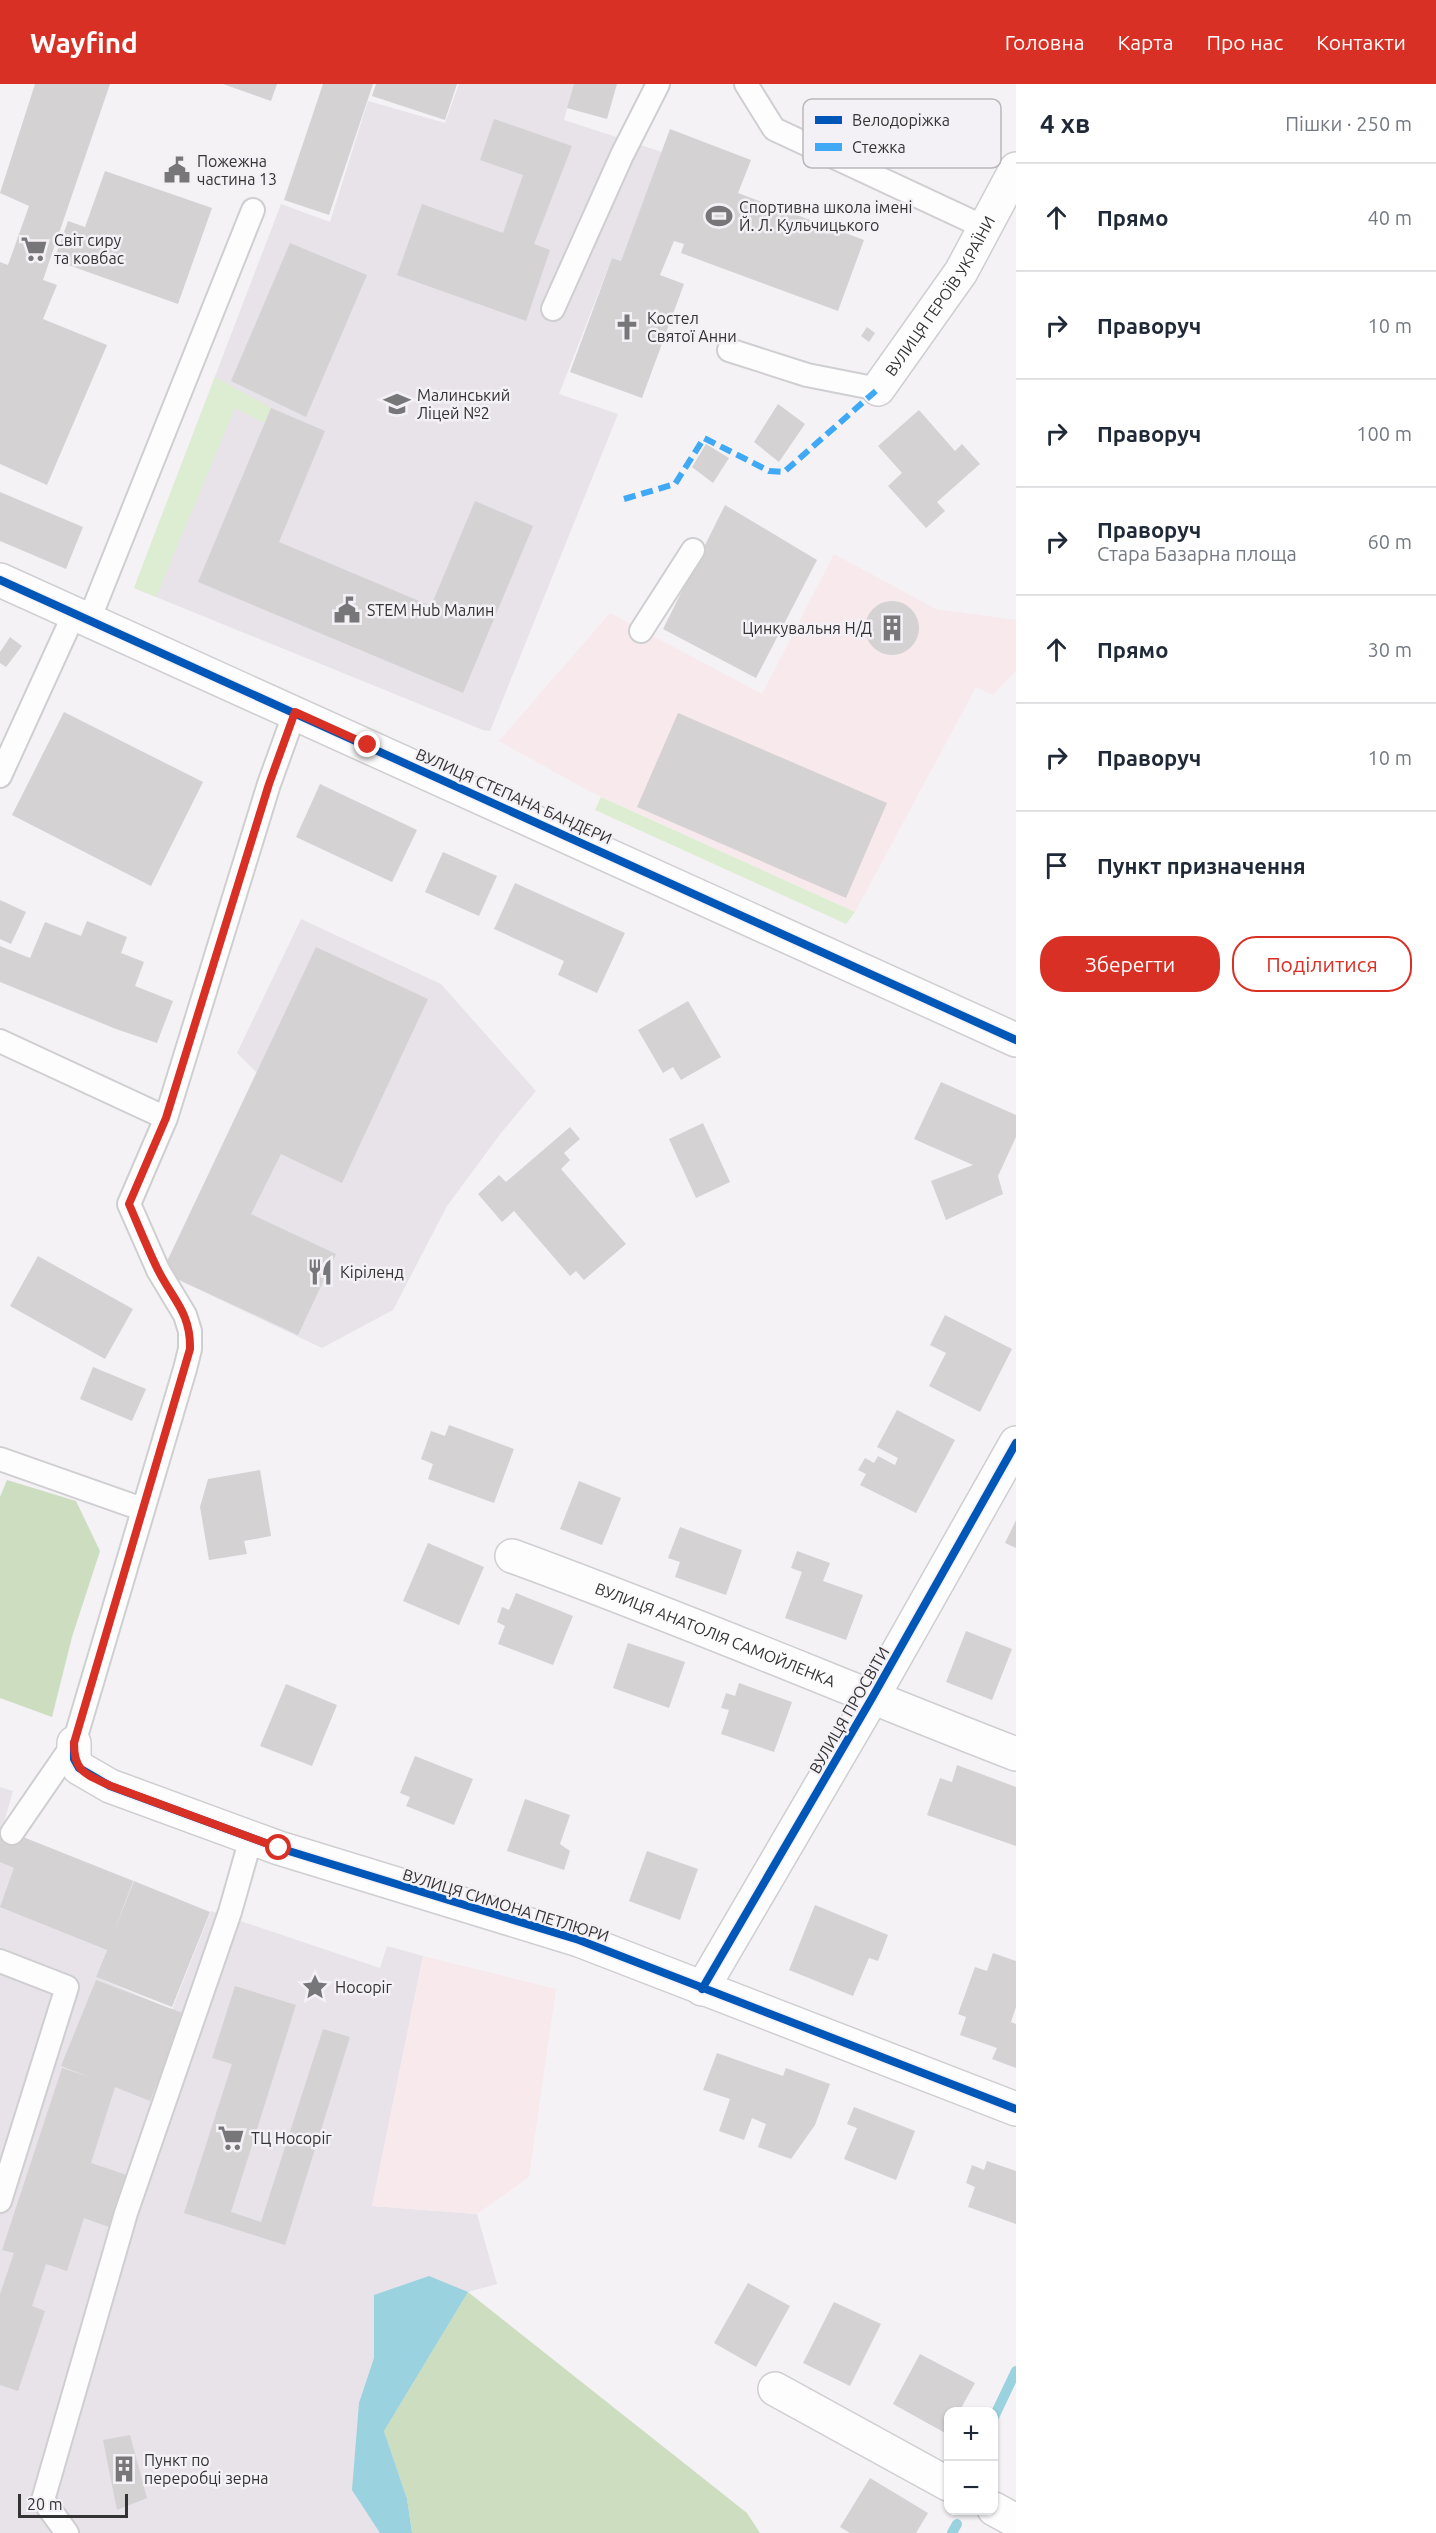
<!DOCTYPE html>
<html lang="uk">
<meta charset="utf-8">
<style>
:root{--surface:#fff;--page:#f2f2f3;--text:#1f2937;--muted:#747a83;--line:#e0e1e3;--accent:#d93025}
body{margin:0;font-family:Ubuntu,sans-serif;background:var(--page);color:var(--text)}
.controls{position:absolute;right:18px;bottom:18px;display:grid;overflow:hidden;border-radius:12px;box-shadow:0 2px 4px #0004}
.controls button{width:54px;height:54px;display:grid;place-items:center;padding:0;border:0;border-bottom:2px solid var(--line);background:var(--surface);color:var(--text);font:30px sans-serif}
.scale{position:absolute;left:18px;bottom:15px;width:110px;box-sizing:border-box;padding-left:6px;border:3px solid #343334;border-top:0;font-size:16px;line-height:21px;white-space:nowrap;color:#343334;-webkit-text-stroke:4px #f4f1f6;paint-order:stroke}
.stop{position:absolute;width:18px;height:18px;margin:-14px;border:4px solid #d93025;border-radius:50%;background:#fff}
.stop.end{background:#d93025;border-color:#fff;box-shadow:0 2px 6px #0008}
.list{margin:0;padding:0;list-style:none}
h2{display:flex;justify-content:space-between;align-items:center;height:78px;margin:0;padding:0 24px;font-size:26px}
h2 small{font-size:20px;font-weight:400;color:var(--muted)}
.list li{display:grid;grid-template-columns:39px 1fr auto;gap:18px;align-items:center;box-sizing:border-box;height:108px;padding:0 24px;border-top:2px solid var(--line)}
.list b{display:block;font-size:22px;white-space:nowrap}
.list p{margin:0;font-size:20px;white-space:nowrap;color:var(--muted)}
.list em{font-size:20px;font-style:normal;color:var(--muted)}
.actions{display:flex;gap:12px;padding:18px 24px}
.actions a{flex:1;padding:14px 0;border:2px solid var(--accent);border-radius:24px;text-align:center;font-size:21px;color:var(--accent)}
.actions .main{background:var(--accent);color:#fff}
.icon{flex:none;width:33px;height:33px;fill:none;stroke:currentColor;stroke-width:2;stroke-linecap:round;stroke-linejoin:round}
.map{position:relative;flex:none;width:1016px;height:2449px;overflow:hidden}
header{display:flex;align-items:center;gap:36px;box-sizing:border-box;height:84px;padding:0 30px;background:var(--accent);color:#fff}
header strong{font-size:28px}
nav{display:flex;gap:33px;margin-inline-start:auto;font-size:21px}
main{display:flex}
aside{flex:1;background:var(--surface)}
.map>svg:first-child{display:block}
.built{fill:#e7e3e9}
.industrial{fill:#f8e9ec}
.green{fill:#ddedd2}
.forest{fill:#ccddc0}
.water{fill:#9ad2df}
.lines{fill:none;stroke-linecap:round;stroke-linejoin:round}
.stream{stroke:#9ad2df;stroke-width:10}
.building{fill:#d4d2d3}
.service-casing{stroke:#cfced0;stroke-width:26}
.minor-casing{stroke:#cfced0;stroke-width:36}
.tertiary-casing{stroke:#cfced0;stroke-width:36}
.service{stroke:#fdfdfe;stroke-width:22}
.minor{stroke:#fdfdfe;stroke-width:33}
.tertiary{stroke:#fdfdfe;stroke-width:33}
.quiet{stroke:#3fa9f5;stroke-width:6;stroke-dasharray:12 6;stroke-linecap:butt}
.cycleway-casing{stroke:#f4f1f6;stroke-width:11}
.cycleway{stroke:#0057b8;stroke-width:8}
.route{stroke:#d93025;stroke-width:8}
.labels{text-anchor:middle;dominant-baseline:central;stroke-width:5;stroke-linejoin:round;paint-order:stroke}
.poi-label{font-size:16px;fill:#343334;stroke:#f4f1f6;text-anchor:start}
.street-label{font-size:16px;fill:#343334;stroke:#f4f1f6}
.key{fill:#f4f1f6;stroke:#bab8bc;stroke-width:1.5}
.key-label{font-size:16px;fill:#343334}
</style>
<header>
<strong>Wayfind</strong>
<nav><a>Головна</a><a>Карта</a><a>Про нас</a><a>Контакти</a></nav>
</header>
<main>
<div class="map">
<svg width="1016" height="2449" viewBox="0 0 1016 2449">
<rect width="100%" height="100%" fill="#f4f2f5"/>
<path class="built" d="M459,0H574L564,36L662,68L621,177L612,174L559,310L618,330L490,647L483,646L134,504L281,120L330,138L368,17L445,39Z
M301,835L441,900L536,1007L501,1049L447,1122L393,1226L322,1264L162,1188L257,989L237,969Z
M0,1703L13,1707L2,1745L134,1797L96,1893L172,1926L211,1827L380,1884L387,1862L423,1872L372,2122L477,2130L497,2200L468,2208L384,2347L407,2415L412,2449H0Z"/>
<path class="industrial" d="M834,470L936,525L1016,536V586L993,611L976,603L855,828L591,708L499,657L610,529L762,610Z
M423,1872L556,1905L529,2093L477,2130L372,2122Z"/>
<path class="green" d="M215,293L271,324L264,339L235,324L156,513L134,504Z
M601,713L855,828L846,840L595,726Z"/>
<path class="forest" d="M7,1396L76,1417L100,1467L72,1553L52,1633L0,1614V1413Z
M468,2208L747,2429L760,2449H412L407,2415L384,2347Z"/>
<path class="water" d="M429,2192L468,2208L384,2347L407,2415L412,2449H380L352,2406L359,2319L374,2274V2211Z"/>
<g class="lines">
<path class="stream" d="M994,2333L1016,2287
M952,2449L957,2440"/>
</g>
<path class="building" d="M35,0H110L43,196L57,201L43,235L107,261L47,401L0,380V178L8,181L29,122L0,109Z
M223,0H277L271,17Z
M323,0H373L329,131L284,116Z
M376,0H457L445,36L372,12Z
M574,0H617L607,35L567,24Z
M494,35L572,62L534,160L550,166L526,237L397,191L422,120L503,149L523,91L480,76Z
M670,45L751,76L738,109L864,156L838,227L681,169L684,160L674,157L660,191L684,200L642,314L570,288L612,174L621,177Z
M105,87L212,124L178,220L54,176L68,137L85,143Z
M290,159L367,191L306,333L231,297Z
M867,243L875,249L869,258L861,252Z
M778,320L805,340L779,378L754,358Z
M271,324L325,347L279,458L431,522L475,417L533,442L463,609L198,498Z
M919,326L955,367L962,360L980,380L937,418L945,427L926,444L888,402L902,389L878,362Z
M706,360L729,374L713,399L692,383Z
M0,408L83,443L66,485L0,457Z
M725,421L817,476L756,594L663,545Z
M865 544a27 27 0 1 1 54 0a27 27 0 1 1-54 0Z
M10,553L22,562L6,583L0,579V568Z
M64,628L203,698L151,802L12,731Z
M678,629L887,719L846,814L637,723Z
M320,700L417,746L392,798L296,753Z
M443,768L497,792L479,832L425,808Z
M515,799L625,849L597,909L558,891L564,877L494,845Z
M0,816L26,828L11,860L0,855Z
M87,837L127,853L121,869L144,878L135,902L173,917L157,959L116,945L0,898V862L30,874L45,838L81,852Z
M316,863L428,915L342,1099L281,1070L251,1130L336,1170L298,1251L162,1188Z
M688,917L721,973L681,996L673,983L663,989L638,946Z
M941,998L1016,1031V1053L998,1092L1003,1110L946,1136L931,1097L973,1081L914,1055Z
M703,1039L730,1098L696,1114L669,1055Z
M570,1043L580,1055L564,1069L570,1076L561,1085L626,1160L584,1196L576,1187L570,1192L514,1127L502,1138L478,1110L499,1091L506,1098Z
M38,1172L133,1225L105,1275L10,1222Z
M945,1231L1012,1265L980,1328L929,1302L946,1269L930,1261Z
M93,1283L146,1305L132,1337L80,1315Z
M897,1326L955,1356L916,1429L860,1401L866,1390L858,1386L865,1374L874,1379L878,1372L895,1381L898,1374L877,1363Z
M449,1341L514,1365L494,1419L428,1395L433,1380L421,1375L431,1347L445,1352Z
M260,1386L271,1452L244,1457L247,1470L209,1476L200,1423L208,1395Z
M579,1397L621,1414L602,1461L560,1445Z
M1016,1436V1464L1005,1459Z
M680,1443L742,1466L726,1511L675,1493L680,1478L668,1474Z
M428,1459L484,1483L459,1541L403,1517Z
M797,1467L830,1479L823,1497L863,1511L846,1556L785,1534L802,1488L791,1484Z
M516,1509L573,1532L553,1581L498,1560L505,1542L497,1538L502,1523L509,1526Z
M966,1547L1012,1565L992,1616L946,1598Z
M628,1559L685,1578L669,1624L613,1604Z
M739,1599L792,1618L774,1668L721,1650L729,1626L721,1624L726,1609L735,1612Z
M286,1600L337,1621L312,1682L260,1662Z
M415,1672L473,1695L454,1741L406,1722L410,1713L400,1709Z
M957,1681L1016,1703V1762L927,1731L940,1694L952,1698Z
M525,1715L570,1731L560,1760L570,1767L564,1786L507,1767Z
M3,1745L133,1797L113,1850L134,1797L210,1828L172,1923L96,1893L107,1866L0,1823L14,1784L0,1778V1752Z
M647,1767L698,1785L680,1836L629,1817Z
M815,1821L888,1851L878,1877L869,1874L853,1912L789,1886Z
M993,1869L1016,1877V1923L1011,1938L1016,1940V1984L992,1975L997,1964L960,1951L966,1933L958,1930L975,1883L987,1887Z
M96,1896L185,1930L150,2017L115,2003L91,2079L127,2091L109,2143L84,2134L67,2187L46,2180L32,2222L45,2227L18,2307L0,2301V2210L14,2169L2,2166L62,1984L90,1993L61,1982Z
M235,1902L296,1921L231,2128L261,2138L323,1945L350,1953L285,2161L184,2129L232,1980L212,1974Z
M717,1969L783,1992L786,1984L830,2000L815,2041L791,2075L758,2063L766,2040L752,2034L744,2056L719,2047L730,2015L703,2006Z
M854,2023L915,2047L896,2096L844,2075L857,2044L847,2040Z
M987,2077L1016,2087V2140L968,2123L975,2103L966,2099L972,2081L984,2086Z
M748,2199L790,2222L756,2283L714,2259Z
M834,2218L881,2240L850,2302L803,2279Z
M920,2270L975,2299L959,2328H948L947,2350L893,2320Z
M130,2351L147,2414L117,2426L103,2356Z
M870,2394L928,2429L916,2449H850L840,2443Z"/>
<g class="lines">
<g class="service-casing">
<path id="service" d="M746,0L774,45L986,144
M553,225L622,71L658,0
M729,266L807,291L878,305
M89,536L253,126
M641,547L693,466
M0,692L74,530
M0,957L166,1034
M0,1375L142,1425
M12,1749L74,1659L185,1285L190,1265V1247L185,1231L158,1186L129,1120L166,1034L269,700L295,628
M0,1877L67,1903L0,2117
M67,2449L43,2416L126,2129L230,1828L251,1754"/>
</g>
<g class="minor-casing">
<g id="minor">
<path id="s1" d="M878,305L961,188L1016,85"/>
<path id="s2" d="M512,1472C682,1534 848,1605 1016,1670"/>
<path d="M74,1659V1675L79,1684L110,1702L279,1764L579,1856L1016,2025"/>
<path d="M702,1905L872,1614L1016,1359"/>
<path d="M775,2305L948,2400"/>
<path d="M994,2425L1016,2437"/>
</g>
</g>
<g class="tertiary-casing">
<path id="tertiary" d="M0,496L1016,956"/>
</g>
<use href="#service" class="service"/>
<use href="#minor" class="minor"/>
<use href="#tertiary" class="tertiary"/>
<path class="quiet" d="M624,415L675,400L704,354L769,387L784,388L878,305"/>
<g class="cycleway-casing">
<path id="cycleway" d="M0,496L1016,956
M74,1659V1675L79,1684L110,1702L279,1764L579,1856L1016,2025
M702,1905L872,1614L1016,1359"/>
</g>
<use href="#cycleway" class="cycleway"/>
</g>
<g class="lines">
<path class="route" d="M279,1764L111,1702C86,1690 74,1689 74,1659L190,1265C191,1228 172,1215 157,1184C147,1163 138,1141 129,1120L166,1034L269,700L295,628L368,661"/>
</g>
<defs>
<g id="civic-bare" transform="scale(2.07)"><path d="M-.6-6.5H3V-4.5H.6V-3L4-1V1h2V6H-6V1h2V-1L-.6-3ZM-1.2 2.5V6h2.4V2.5Z" fill="#777678" stroke="#f4f1f6" stroke-width="2.5" paint-order="stroke"/></g>
<g id="stadium-bare" transform="scale(2.07)"><path d="M0-5a6.5 5 0 1 0 0 10a6.5 5 0 1 0 0-10ZM-3.5-1.8h7v3.6h-7Z" fill="#777678" stroke="#f4f1f6" stroke-width="2.5" paint-order="stroke"/></g>
<g id="supermarket-bare" transform="scale(2.07)"><path d="M-6-5.5h2.5l.6 2H6L4.5 2H-2.5L-4.4-4H-6ZM-1.5 3.2a1.3 1.3 0 1 0 .1 0ZM3 3.2a1.3 1.3 0 1 0 .1 0Z" fill="#777678" stroke="#f4f1f6" stroke-width="2.5" paint-order="stroke"/></g>
<g id="church-bare" transform="scale(2.07)"><path d="M-1.2-6h2.4v3.5h3.3v2.4h-3.3V6h-2.4V-.1h-3.3v-2.4h3.3Z" fill="#777678" stroke="#f4f1f6" stroke-width="2.5" paint-order="stroke"/></g>
<g id="school-bare" transform="scale(2.07)"><path d="M0-5L7-2L0 1L-7-2ZM-4 1L0 2.5L4 1V4Q0 6-4 4Z" fill="#777678" stroke="#f4f1f6" stroke-width="2.5" paint-order="stroke"/></g>
<g id="building-bare" transform="scale(2.07)"><path d="M-4-6H4V6H1V3H-1V6H-4ZM-2.5-4.3h1.7v1.8h-1.7ZM.8-4.3h1.7v1.8H.8ZM-2.5-1h1.7V.8h-1.7ZM.8-1h1.7V.8H.8Z" fill="#777678" stroke="#f4f1f6" stroke-width="2.5" paint-order="stroke"/></g>
<g id="restaurant-bare" transform="scale(2.07)"><path d="M-5-6h1v4h1v-4h1v4h1v-4h1v5L-1.5 .5V6h-2V.5L-5-1ZM5-6V6H3V1.5H1.5Q1.5-4 5-6Z" fill="#777678" stroke="#f4f1f6" stroke-width="2.5" paint-order="stroke"/></g>
<g id="sight-bare" transform="scale(2.07)"><path d="M0-6L1.8-2.2L6-1.7L2.9 1.2L3.7 5.4L0 3.3L-3.7 5.4L-2.9 1.2L-6-1.7L-1.8-2.2Z" fill="#777678" stroke="#f4f1f6" stroke-width="2.5" paint-order="stroke"/></g>
</defs>
<g fill-rule="evenodd">
<use href="#civic-bare" x="177" y="86"/>
<use href="#stadium-bare" x="719" y="132"/>
<use href="#supermarket-bare" x="34" y="165"/>
<use href="#church-bare" x="627" y="243"/>
<use href="#school-bare" x="397" y="320"/>
<use href="#civic-bare" x="347" y="526"/>
<use href="#building-bare" x="892" y="544"/>
<use href="#restaurant-bare" x="320" y="1188"/>
<use href="#sight-bare" x="315" y="1903"/>
<use href="#supermarket-bare" x="231" y="2054"/>
<use href="#building-bare" x="124" y="2385"/>
</g>
<g class="labels">
<g class="poi-label">
<text x="197" y="77">Пожежна<tspan x="197" dy="18">частина 13</tspan></text>
<text x="739" y="123">Спортивна школа імені<tspan x="739" dy="18">Й. Л. Кульчицького</tspan></text>
<text x="54" y="156">Світ сиру<tspan x="54" dy="18">та ковбас</tspan></text>
<text x="647" y="234">Костел<tspan x="647" dy="18">Святої Анни</tspan></text>
<text x="417" y="311">Малинський<tspan x="417" dy="18">Ліцей №2</tspan></text>
<text x="367" y="526">STEM Hub Малин</text>
<text x="872" y="544" text-anchor="end">Цинкувальня Н/Д</text>
<text x="340" y="1188">Кіріленд</text>
<text x="335" y="1903">Носоріг</text>
<text x="251" y="2054">ТЦ Носоріг</text>
<text x="144" y="2376">Пункт по<tspan x="144" dy="18">переробці зерна</tspan></text>
</g>
<g class="street-label">
<text stroke="none"><textPath href="#s1" startOffset="112">ВУЛИЦЯ ГЕРОЇВ УКРАЇНИ</textPath></text>
<text transform="translate(514 712) rotate(24)">ВУЛИЦЯ СТЕПАНА БАНДЕРИ</text>
<text stroke="none"><textPath href="#s2" startOffset="218">ВУЛИЦЯ АНАТОЛІЯ САМОЙЛЕНКА</textPath></text>
<text transform="translate(849 1626) rotate(-60)">ВУЛИЦЯ ПРОСВІТИ</text>
<text transform="translate(506 1821) rotate(17)">ВУЛИЦЯ СИМОНА ПЕТЛЮРИ</text>
</g>
</g>
<rect x="803" y="15" width="198" height="69" rx="9" class="key"/>
<rect x="815" y="32" width="27" height="8" fill="#0057b8"/>
<rect x="815" y="59" width="27" height="8" fill="#3fa9f5"/>
<g class="key-label">
<text x="852" y="42">Велодоріжка</text>
<text x="852" y="69">Стежка</text>
</g>
</svg>
<div class="controls">
<button>+</button>
<button>−</button>
</div>
<div class="scale">20 m</div>
<div class="stop" style="left:279px;top:1764px"></div>
<div class="stop end" style="left:368px;top:661px"></div>
</div>
<aside>
<h2>4 хв<small>Пішки · 250 m</small></h2>
<ul class="list">
<li><svg class="icon" aria-label="ahead" viewBox="0 0 24 24"><path d="M12 20V5M6 11l6-6 6 6"/></svg><div><b>Прямо</b></div><em>40 m</em></li>
<li><svg class="icon" aria-label="right" viewBox="0 0 24 24"><path d="M7 20v-9h11M14 6l5 5-5 5"/></svg><div><b>Праворуч</b></div><em>10 m</em></li>
<li><svg class="icon" aria-label="right" viewBox="0 0 24 24"><path d="M7 20v-9h11M14 6l5 5-5 5"/></svg><div><b>Праворуч</b></div><em>100 m</em></li>
<li><svg class="icon" aria-label="right" viewBox="0 0 24 24"><path d="M7 20v-9h11M14 6l5 5-5 5"/></svg><div><b>Праворуч</b><p>Стара Базарна площа</p></div><em>60 m</em></li>
<li><svg class="icon" aria-label="ahead" viewBox="0 0 24 24"><path d="M12 20V5M6 11l6-6 6 6"/></svg><div><b>Прямо</b></div><em>30 m</em></li>
<li><svg class="icon" aria-label="right" viewBox="0 0 24 24"><path d="M7 20v-9h11M14 6l5 5-5 5"/></svg><div><b>Праворуч</b></div><em>10 m</em></li>
<li><svg class="icon" aria-label="arrive" viewBox="0 0 24 24"><path d="M6 21V4h12l-3 4 3 4H6"/></svg><div><b>Пункт призначення</b></div></li>
</ul>
<div class="actions"><a class="main">Зберегти</a><a>Поділитися</a></div>
</aside>
</main>
